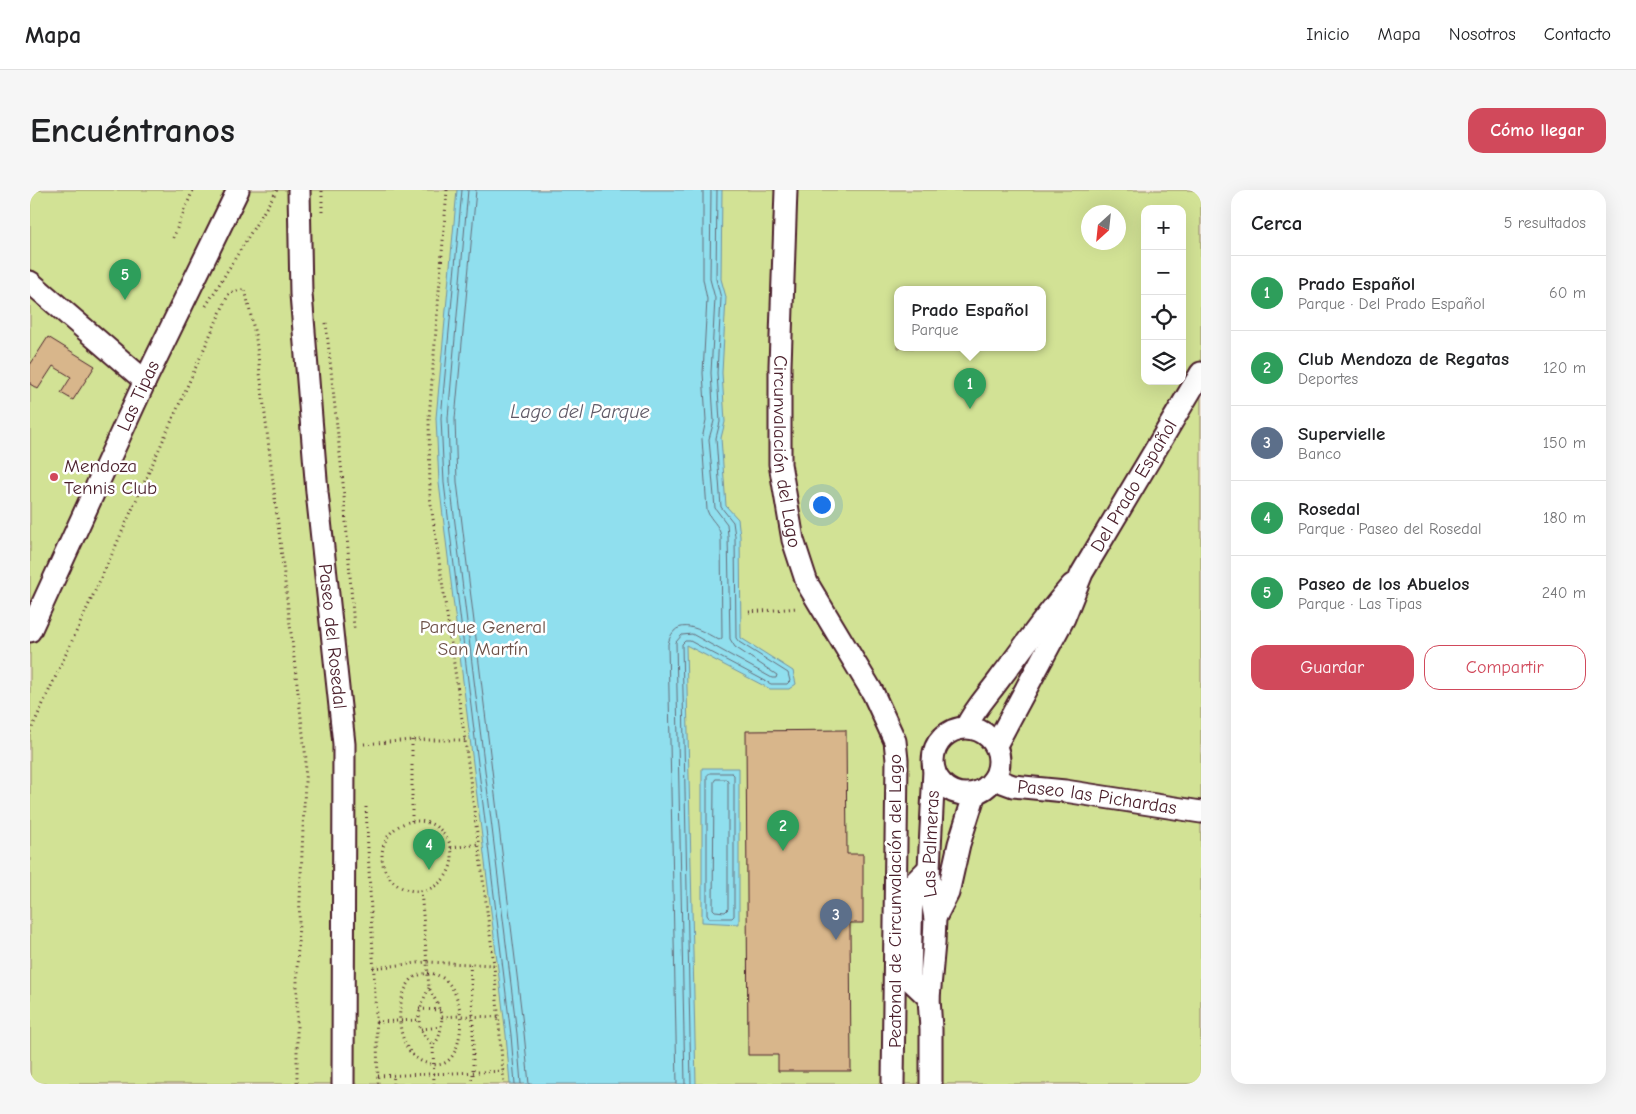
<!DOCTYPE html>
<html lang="es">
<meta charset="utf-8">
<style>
:root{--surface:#fff;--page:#f6f6f6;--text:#202124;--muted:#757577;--line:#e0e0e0;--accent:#d1495b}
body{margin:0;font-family:"Comic Neue",sans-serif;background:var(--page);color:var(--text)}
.controls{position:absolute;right:15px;top:15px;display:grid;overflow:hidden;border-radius:10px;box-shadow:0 5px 20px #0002}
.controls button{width:45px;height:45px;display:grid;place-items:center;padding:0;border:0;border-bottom:1px solid var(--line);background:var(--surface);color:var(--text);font:25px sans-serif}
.compass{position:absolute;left:1051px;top:15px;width:45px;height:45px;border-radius:50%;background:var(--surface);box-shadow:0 5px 20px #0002;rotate:207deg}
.you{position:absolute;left:791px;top:314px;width:18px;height:18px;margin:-12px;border:4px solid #fff;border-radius:50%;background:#1a73e8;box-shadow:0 0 0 8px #1a73e833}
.badge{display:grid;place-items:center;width:32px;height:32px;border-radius:50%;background:var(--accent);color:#fff;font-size:16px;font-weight:700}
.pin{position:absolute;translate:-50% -41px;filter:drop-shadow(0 1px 2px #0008)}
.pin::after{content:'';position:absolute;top:26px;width:18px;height:15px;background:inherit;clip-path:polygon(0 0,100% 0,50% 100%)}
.popup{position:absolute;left:864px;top:96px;width:152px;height:65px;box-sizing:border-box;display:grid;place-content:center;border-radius:10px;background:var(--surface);filter:drop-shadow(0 1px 4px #0005);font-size:16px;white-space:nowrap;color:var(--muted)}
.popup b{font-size:19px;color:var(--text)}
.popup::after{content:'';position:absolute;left:50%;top:100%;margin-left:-10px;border:10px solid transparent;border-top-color:var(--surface)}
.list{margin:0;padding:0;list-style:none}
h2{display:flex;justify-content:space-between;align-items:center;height:65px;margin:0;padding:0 20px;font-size:21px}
h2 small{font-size:16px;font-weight:400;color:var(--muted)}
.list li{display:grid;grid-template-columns:32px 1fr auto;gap:15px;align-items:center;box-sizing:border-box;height:75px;padding:0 20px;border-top:1px solid var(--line)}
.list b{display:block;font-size:19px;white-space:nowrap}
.list p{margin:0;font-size:16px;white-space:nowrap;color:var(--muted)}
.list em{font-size:16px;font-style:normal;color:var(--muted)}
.actions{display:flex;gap:10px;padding:15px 20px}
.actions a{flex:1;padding:11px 0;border:1px solid var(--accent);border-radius:15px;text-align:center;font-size:18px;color:var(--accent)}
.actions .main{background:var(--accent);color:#fff}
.icon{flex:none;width:28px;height:28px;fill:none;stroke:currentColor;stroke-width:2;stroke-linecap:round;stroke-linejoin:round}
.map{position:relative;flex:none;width:1171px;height:894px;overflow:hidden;border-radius:15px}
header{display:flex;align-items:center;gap:30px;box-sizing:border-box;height:70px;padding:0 25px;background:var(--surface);border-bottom:1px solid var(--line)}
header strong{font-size:24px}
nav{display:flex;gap:28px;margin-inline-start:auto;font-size:18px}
.intro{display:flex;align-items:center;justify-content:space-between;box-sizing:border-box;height:120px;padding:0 30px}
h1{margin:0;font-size:35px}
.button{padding:12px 22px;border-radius:15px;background:var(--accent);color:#fff;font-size:18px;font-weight:700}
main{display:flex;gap:30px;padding:0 30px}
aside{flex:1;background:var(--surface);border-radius:15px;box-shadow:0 5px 20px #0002}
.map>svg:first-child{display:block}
.green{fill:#d2e295;stroke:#8e8060;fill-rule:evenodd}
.water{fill:#90dfee;stroke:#7492a0}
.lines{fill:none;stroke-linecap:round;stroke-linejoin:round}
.shore{stroke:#666c79;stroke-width:1}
.building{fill:#d8b68b;stroke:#4a1f2b}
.minor-casing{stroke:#4a1f2b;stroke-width:25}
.path{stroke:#4a1f2b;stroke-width:3;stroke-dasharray:1 4;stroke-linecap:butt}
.minor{stroke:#fff;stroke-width:21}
.poi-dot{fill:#d1495b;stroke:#fff;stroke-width:2}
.labels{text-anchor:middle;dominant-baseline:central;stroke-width:5;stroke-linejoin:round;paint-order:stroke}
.street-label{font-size:19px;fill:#4a1f2b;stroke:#fff}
.poi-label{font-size:19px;fill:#4a1f2b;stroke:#fff;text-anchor:start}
.park-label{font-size:19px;fill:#6c5046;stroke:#fff}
.water-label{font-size:20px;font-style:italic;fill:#5f5966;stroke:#fff}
</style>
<header>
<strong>Mapa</strong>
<nav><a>Inicio</a><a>Mapa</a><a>Nosotros</a><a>Contacto</a></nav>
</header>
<div class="intro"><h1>Encuéntranos</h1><a class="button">Cómo llegar</a></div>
<main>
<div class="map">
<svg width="1171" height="894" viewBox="0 0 1171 894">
<rect width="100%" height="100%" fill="#f3e9dc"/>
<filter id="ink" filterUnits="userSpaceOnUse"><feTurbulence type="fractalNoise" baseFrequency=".02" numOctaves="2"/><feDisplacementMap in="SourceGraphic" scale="10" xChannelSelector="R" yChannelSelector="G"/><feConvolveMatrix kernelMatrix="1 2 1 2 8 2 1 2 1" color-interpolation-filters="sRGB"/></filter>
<g filter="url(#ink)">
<path class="green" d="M0,0H1171V894H0ZM1115,19H1152V191H1115ZM1058,22H1088V52H1058ZM868,100H1012V158H868Z"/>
<path class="water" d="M427,0H692L691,89L696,107L692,183L695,232L691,248L696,316L708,329L710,346L711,448L763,481L766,494L759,499H740L656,455L666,894H480L476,845L409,293L406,228Z
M672,578H709V734L672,732Z"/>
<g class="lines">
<path class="shore" d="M432,0L411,228L414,293L481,845L485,894
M438,0L418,228L420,292L487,844L491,894
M446,0L425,229L427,292L494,843L499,894
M680,583H702L704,585V726L702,728H679L677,725V586Z
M686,589H696L698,592V719L695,722L685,721L683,719L684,592Z
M647,894L638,454C645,423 672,441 689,450L692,448L691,347C689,333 681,332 677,320L672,249L676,230L673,183L677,109L673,89V0
M655,894L646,452L652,445L662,444L742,488H746L747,485L705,457L700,449L698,346L697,334L685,318L679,249L684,231L681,183L685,108L680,89L681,0
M661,894L652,454L655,451H660L741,494H757L760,491L758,483L709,452L706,448L705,346L703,332L691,317L686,248L690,232L687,183L691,108L686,89L687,0"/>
</g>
<path class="building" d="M18,147L65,176L43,210L31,203L41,187L23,176L8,199L0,194V175Z
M816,540L817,664H833V733H820L821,881H748V865H718L716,541Z"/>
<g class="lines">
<g class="minor-casing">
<g id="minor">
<path id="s1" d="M269,0L271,104L287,302L314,554L313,894"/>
<path id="s2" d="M756,0L750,176V274L763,350L777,393L843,503L865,551L867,570L863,894"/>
<path d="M0,92L115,191"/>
<path id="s3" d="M0,441L115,191L208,0"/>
<path d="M936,537C945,518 959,504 971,487C995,456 1016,424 1042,395"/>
<circle cx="936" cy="571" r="33"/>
<path id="s4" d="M966,555L1034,428L1052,383L1171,183"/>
<path id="s5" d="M964,589L983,596L1035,601L1171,622"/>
<path d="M905,728L918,703L929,654L945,603"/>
<path d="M899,808L880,790L882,695L899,678"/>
<path id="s6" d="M901,894V839L899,808L904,753L905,728L900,701L899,678L904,580"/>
</g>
</g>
<path class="path" d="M417,0L399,228L400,308L435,550L464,775L474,894
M292,22V0
M143,48L163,0
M176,116L247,0
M296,133L313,293L324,438
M719,422L768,418
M0,542L83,362L199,103L215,99L226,149L276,569L267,779V894
M382,550V631
M334,554L382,550H435
M336,617L347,848L348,894
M352 666a35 35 0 1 1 70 0a35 35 0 1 1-70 0Z
M421,658L449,654
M391,700L399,798L407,813L412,827L429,826L469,827
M440,774L443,826V894
M343,778L396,772L464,775
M398,783C441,786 437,868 412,874C406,876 399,874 393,872C365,860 363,808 383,788C387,785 393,784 398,783Z
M399,798C388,820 382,837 403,855
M389,819L410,820
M346,832L389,830
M391,839L411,837
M348,886L474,881
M363,894L364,885
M404,894L403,855C411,848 411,837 412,827"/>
<use href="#minor" class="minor"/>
</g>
</g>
<circle class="poi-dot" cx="24" cy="287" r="5"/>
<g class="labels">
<g class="street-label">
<text stroke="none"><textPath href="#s3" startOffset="259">Las Tipas</textPath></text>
<text stroke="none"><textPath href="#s2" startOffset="262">Circunvalación del Lago</textPath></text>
<text stroke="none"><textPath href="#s4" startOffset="294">Del Prado Español</textPath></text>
<text stroke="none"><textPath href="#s1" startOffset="448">Paseo del Rosedal</textPath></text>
<text stroke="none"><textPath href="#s5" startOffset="105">Paseo las Pichardas</textPath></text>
<text stroke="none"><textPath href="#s6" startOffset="241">Las Palmeras</textPath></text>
<text transform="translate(865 711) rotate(-90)">Peatonal de Circunvalación del Lago</text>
</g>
<g class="poi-label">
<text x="34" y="276">Mendoza<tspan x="34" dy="22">Tennis Club</tspan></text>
</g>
<g class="park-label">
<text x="453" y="437">Parque General<tspan x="453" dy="22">San Martín</tspan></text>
</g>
<g class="water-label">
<text x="550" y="221">Lago del Parque</text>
</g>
</g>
</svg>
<div class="controls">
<button>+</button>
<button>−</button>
<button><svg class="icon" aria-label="locate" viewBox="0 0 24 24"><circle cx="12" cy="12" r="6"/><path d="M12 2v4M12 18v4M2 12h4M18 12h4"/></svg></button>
<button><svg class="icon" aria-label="layers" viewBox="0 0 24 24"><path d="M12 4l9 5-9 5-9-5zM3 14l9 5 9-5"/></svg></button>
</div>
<svg class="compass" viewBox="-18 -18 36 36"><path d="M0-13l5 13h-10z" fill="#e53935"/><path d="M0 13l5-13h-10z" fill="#757577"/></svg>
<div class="you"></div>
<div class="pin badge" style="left:940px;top:219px;background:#2e9e5b">1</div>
<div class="popup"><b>Prado Español</b>Parque</div>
<div class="pin badge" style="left:753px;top:661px;background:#2e9e5b">2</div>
<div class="pin badge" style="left:806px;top:750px;background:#5c6f8a">3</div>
<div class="pin badge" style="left:399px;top:680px;background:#2e9e5b">4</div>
<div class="pin badge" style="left:95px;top:110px;background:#2e9e5b">5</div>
</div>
<aside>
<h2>Cerca<small>5 resultados</small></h2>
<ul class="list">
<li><span class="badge" style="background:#2e9e5b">1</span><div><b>Prado Español</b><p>Parque · Del Prado Español</p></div><em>60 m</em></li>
<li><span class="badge" style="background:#2e9e5b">2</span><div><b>Club Mendoza de Regatas</b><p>Deportes</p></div><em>120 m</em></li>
<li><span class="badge" style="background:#5c6f8a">3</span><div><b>Supervielle</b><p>Banco</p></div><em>150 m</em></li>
<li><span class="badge" style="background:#2e9e5b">4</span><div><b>Rosedal</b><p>Parque · Paseo del Rosedal</p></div><em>180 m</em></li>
<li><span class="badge" style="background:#2e9e5b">5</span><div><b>Paseo de los Abuelos</b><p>Parque · Las Tipas</p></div><em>240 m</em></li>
</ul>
<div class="actions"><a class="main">Guardar</a><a>Compartir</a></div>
</aside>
</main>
